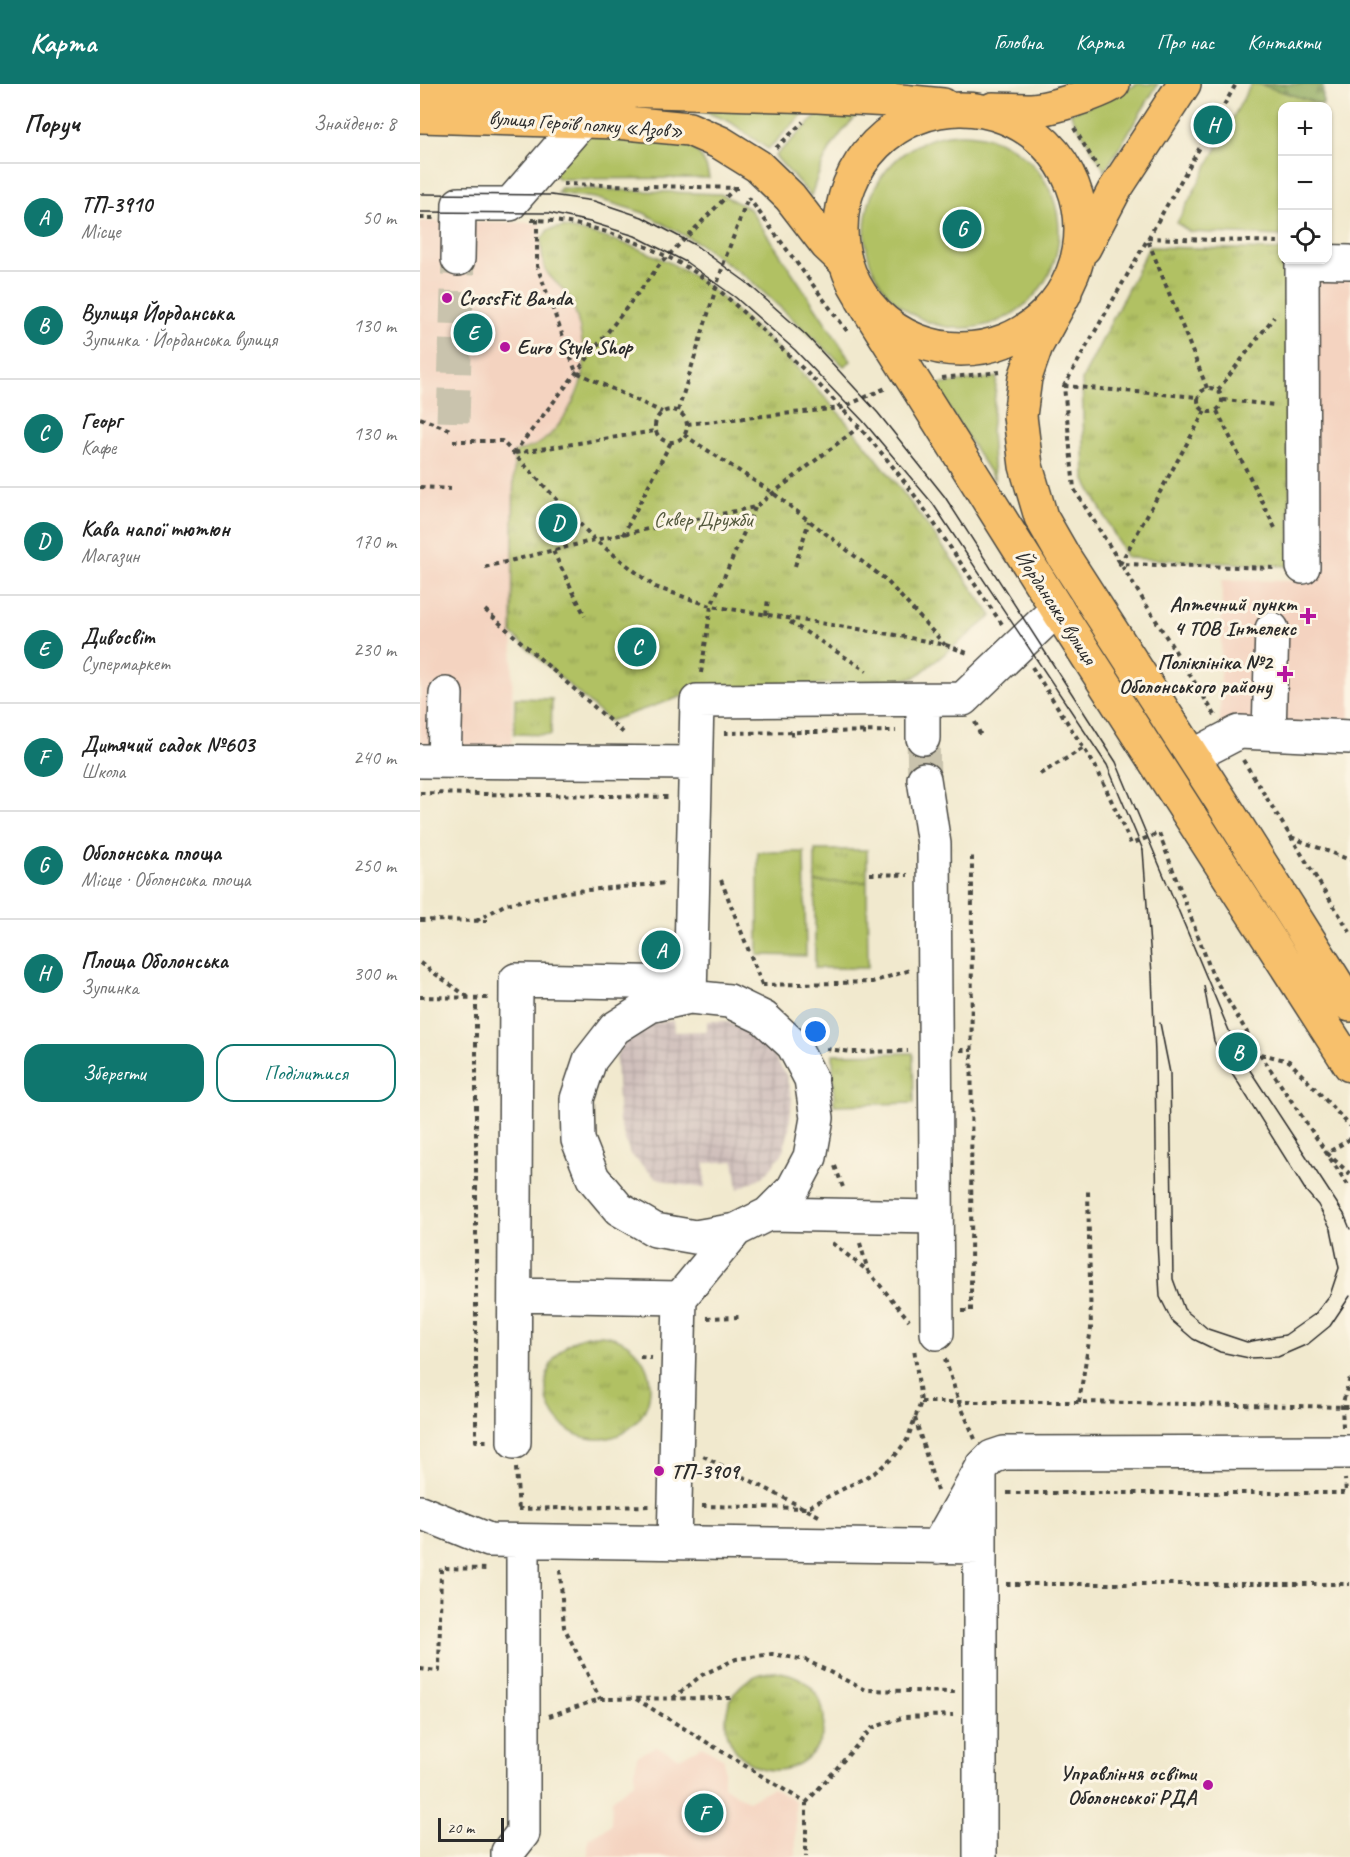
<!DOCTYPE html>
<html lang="uk">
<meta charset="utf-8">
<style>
:root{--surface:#fff;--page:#f6f6f6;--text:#222;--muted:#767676;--line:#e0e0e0;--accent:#0f766e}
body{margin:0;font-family:Caveat,sans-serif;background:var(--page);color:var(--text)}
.controls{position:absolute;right:18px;top:18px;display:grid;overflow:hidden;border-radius:12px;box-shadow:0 2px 4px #0004}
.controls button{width:54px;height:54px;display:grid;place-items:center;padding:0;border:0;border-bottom:2px solid var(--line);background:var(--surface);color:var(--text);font:30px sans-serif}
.scale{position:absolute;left:18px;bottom:15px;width:66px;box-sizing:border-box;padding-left:6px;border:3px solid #2b2b2b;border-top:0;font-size:16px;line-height:21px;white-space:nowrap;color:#2b2b2b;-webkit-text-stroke:4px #fcf5e5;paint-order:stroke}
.you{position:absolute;left:396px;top:948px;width:21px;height:21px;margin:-15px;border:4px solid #fff;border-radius:50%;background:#1a73e8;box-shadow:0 0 0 9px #1a73e833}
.badge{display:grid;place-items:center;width:39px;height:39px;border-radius:50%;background:var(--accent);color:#fff;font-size:20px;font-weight:700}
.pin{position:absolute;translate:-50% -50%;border:3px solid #fff;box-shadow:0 2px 6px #0006}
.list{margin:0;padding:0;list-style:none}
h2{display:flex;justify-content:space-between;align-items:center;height:78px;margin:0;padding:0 24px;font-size:26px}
h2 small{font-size:20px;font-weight:400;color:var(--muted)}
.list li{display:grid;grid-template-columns:39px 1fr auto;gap:18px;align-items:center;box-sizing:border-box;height:108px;padding:0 24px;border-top:2px solid var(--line)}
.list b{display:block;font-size:22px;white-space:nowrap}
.list p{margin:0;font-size:20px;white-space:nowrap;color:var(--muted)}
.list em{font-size:20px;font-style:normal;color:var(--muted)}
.actions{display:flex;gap:12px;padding:18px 24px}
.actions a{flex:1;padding:14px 0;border:2px solid var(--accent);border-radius:18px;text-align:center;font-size:21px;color:var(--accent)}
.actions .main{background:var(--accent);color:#fff}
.icon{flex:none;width:33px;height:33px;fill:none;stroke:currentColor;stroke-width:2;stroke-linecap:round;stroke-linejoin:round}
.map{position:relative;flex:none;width:930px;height:1773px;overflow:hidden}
header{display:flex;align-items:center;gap:36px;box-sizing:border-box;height:84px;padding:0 30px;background:var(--accent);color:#fff}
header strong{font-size:28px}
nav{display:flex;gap:33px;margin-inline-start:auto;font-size:21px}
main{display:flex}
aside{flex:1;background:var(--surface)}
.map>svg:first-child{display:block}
.built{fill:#f4d3c0}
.industrial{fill:url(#industrial-grid)}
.green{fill:#b1c163;stroke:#6e7647;stroke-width:1.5}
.forest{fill:url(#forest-firs);stroke:#5c6942;stroke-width:1.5}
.park{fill:url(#park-tufts);stroke:#6e7647;stroke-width:1.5}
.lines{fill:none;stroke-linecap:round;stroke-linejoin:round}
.minor-tunnel{stroke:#c9c3ad;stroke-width:33;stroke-dasharray:33 16;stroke-linecap:butt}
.minor-casing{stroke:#494843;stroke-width:36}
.major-casing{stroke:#494843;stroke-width:36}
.path{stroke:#494843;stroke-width:4;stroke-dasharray:4.5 4.5;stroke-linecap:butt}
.minor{stroke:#fff;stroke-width:33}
.major{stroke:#f7c06c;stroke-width:33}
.tram{stroke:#2b2b2b;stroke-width:1.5}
.poi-dot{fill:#b5179e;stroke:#fcf5e5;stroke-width:2}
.labels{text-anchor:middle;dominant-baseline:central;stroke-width:6;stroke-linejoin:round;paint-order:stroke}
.street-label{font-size:21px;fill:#2b2b2b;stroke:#fcf5e5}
.poi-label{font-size:21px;font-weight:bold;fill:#2b2b2b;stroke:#fcf5e5;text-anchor:start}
.park-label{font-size:21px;fill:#53583c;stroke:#fcf5e5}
</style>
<header>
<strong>Карта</strong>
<nav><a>Головна</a><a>Карта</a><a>Про нас</a><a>Контакти</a></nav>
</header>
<main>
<aside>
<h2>Поруч<small>Знайдено: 8</small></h2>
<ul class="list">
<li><span class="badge">A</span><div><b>ТП-3910</b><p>Місце</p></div><em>50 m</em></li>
<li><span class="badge">B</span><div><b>Вулиця Йорданська</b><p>Зупинка · Йорданська вулиця</p></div><em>130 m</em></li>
<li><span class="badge">C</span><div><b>Георг</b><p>Кафе</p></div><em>130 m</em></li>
<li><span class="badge">D</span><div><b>Кава напої тютюн</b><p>Магазин</p></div><em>170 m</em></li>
<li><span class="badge">E</span><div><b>Дивосвіт</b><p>Супермаркет</p></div><em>230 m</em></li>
<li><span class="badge">F</span><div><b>Дитячий садок №603</b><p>Школа</p></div><em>240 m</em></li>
<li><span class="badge">G</span><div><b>Оболонська площа</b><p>Місце · Оболонська площа</p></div><em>250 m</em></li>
<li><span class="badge">H</span><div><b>Площа Оболонська</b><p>Зупинка</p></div><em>300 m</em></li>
</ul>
<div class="actions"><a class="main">Зберегти</a><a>Поділитися</a></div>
</aside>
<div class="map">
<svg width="930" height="1773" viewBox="0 0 930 1773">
<defs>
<pattern id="industrial-grid" width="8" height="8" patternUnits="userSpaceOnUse" patternTransform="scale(1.5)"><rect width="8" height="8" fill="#d0c0bc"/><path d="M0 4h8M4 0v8" fill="none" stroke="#b3a5a2"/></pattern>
<pattern id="forest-firs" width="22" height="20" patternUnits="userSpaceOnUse" patternTransform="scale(1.5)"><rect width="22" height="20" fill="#8ca759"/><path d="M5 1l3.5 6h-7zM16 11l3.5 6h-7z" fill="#73884a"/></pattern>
<pattern id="park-tufts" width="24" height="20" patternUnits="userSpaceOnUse" patternTransform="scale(1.5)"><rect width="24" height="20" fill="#b1c163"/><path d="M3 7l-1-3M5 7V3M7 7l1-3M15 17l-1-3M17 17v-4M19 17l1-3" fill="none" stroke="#909d52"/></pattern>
</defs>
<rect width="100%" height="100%" fill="#fcf5e5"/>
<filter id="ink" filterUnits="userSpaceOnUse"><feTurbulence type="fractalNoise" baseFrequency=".0167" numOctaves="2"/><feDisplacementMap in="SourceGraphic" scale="12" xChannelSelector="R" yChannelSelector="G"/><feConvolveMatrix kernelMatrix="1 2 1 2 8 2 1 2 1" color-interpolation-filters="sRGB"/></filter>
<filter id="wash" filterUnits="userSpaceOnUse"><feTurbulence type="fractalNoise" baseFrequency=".008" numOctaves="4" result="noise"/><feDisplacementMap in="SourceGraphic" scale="24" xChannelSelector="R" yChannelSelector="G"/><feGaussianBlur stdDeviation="1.35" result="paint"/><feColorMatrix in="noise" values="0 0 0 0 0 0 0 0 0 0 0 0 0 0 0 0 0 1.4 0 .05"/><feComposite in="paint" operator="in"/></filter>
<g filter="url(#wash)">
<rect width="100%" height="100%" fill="#f1e9ce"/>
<path class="built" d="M0,137L120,139L123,172L127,190L141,202L151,216L162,253L163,289L151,321L138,343L122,358L94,369L92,662L0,663Z
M874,191H930V642L800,643L802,496L872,497Z
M236,1662L259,1674L282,1662L304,1675V1703L328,1717L352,1704L375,1717L376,1773H168V1755L191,1741L192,1715L214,1698L217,1672Z"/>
<path class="industrial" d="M253,936L254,948L287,947V937H307L327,946L350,965L366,991L372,1015L369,1047L362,1070L344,1092L318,1105L314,1077L285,1079V1104L256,1100L235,1093L210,1070L199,1037L196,973L203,955L222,941Z"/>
<path class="green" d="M717,0H738L685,87L650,29L695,12Z
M831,0H839L903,21L862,22V152L770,148L757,139Z
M261,18L389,24L348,65L310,38Z
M403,26L440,28C412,57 403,73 391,112L355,72Z
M170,48C186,50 258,54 267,60C280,68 287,80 289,94L138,95L133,88Z
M445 147a97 97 0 1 1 194 0a97 97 0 1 1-194 0Z
M141,104L301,110L330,125L431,277L424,282L330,196L278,159L224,129L175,114L137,109Z
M577,293L571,347L574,395L514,301Z
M338,768H384L386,872L338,871Z
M395,798H447L448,884H395Z"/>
<path class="forest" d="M839,0H903V21Z"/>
<path class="park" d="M143,143C192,153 243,170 285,200C299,211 312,224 326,236C424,320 498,427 572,532L494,594L272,609L189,637L92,550L94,369C103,365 116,363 123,357C143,341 157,314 163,291C167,273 159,236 152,219C147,206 137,201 129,191C122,183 122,166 121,156L128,146Z
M729,163L862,166V176H869L870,482L707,474L665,396L662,296Z
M95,614L132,615L131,651L94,650Z
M395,766H447V798H395Z
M493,969L494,1019L414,1021L413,970Z
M126 1303a52 52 0 1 1 104 0a52 52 0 1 1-104 0Z
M306 1637a49 49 0 1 1 98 0a49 49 0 1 1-98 0Z"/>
</g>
<g filter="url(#ink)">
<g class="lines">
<path class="minor-tunnel" d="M33,338L38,175
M503,654L504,695"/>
<g class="minor-casing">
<path id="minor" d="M38,175L39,120H90L163,36
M883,483L882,177L930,178
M849,649L852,545
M503,654V616
M773,672L819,648L930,653
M0,677L275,679
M24,677L26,610
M504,695L514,760L517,1249
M270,913L277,617L543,615L637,525
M348,1130L516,1133
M95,1211L260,1214
M94,1358L96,896L270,899
M560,1391V1773
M0,1428L69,1456L560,1463
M254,1459L260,1214L316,1146L348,1130L373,1105L390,1073L397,1034L391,995L373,961L344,934L309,917L270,913L230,922L195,944L170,976L157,1015L158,1056L173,1094L199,1125L235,1146L275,1153L316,1146
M517,1463L563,1382L572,1373L584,1369L930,1368
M88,1773V1768L103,1749V1458"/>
</g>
<g class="major-casing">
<path id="major" d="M0,0L397,12L470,16L523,21
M421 145a120 120 0 1 1 240 0a120 120 0 1 1-240 0Z
M573,25C586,25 599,26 611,26C631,25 676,10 693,0
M0,32L196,38L269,45L301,59L338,82L370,113L407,161L424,177
M664,164L694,107L764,0
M645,209L616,262L605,294L600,332L606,382L621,433L644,473L800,715L930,921
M442,215L637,525L930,981"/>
</g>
<path class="path" d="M654,44L678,84
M356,64L383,38
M143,100L318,104
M328,113L427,247
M0,134H14
M117,135V182L156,288L242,328
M111,136C167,136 221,157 270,185C295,200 317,223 339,243C393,293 446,346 490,405C522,449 551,496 582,540
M522,294L580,288
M644,302L778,313
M778 316a12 12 0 1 1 24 0a12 12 0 1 1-24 0Z
M787,304L727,154L862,158
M798,306L854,233
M803,316L856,321
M235 342a16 16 0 1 1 32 0a16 16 0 1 1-32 0Z
M258,327L305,175L328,114
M785,327L700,480L858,484
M797,327L855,444
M0,334L33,347
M267,340L421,324L468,303
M264,351L353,409L466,496L525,561
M33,357H82L175,456L235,503L291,522L470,550L526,561L550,570
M94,369L242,178L316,103
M95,369L235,347
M0,403L31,405
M203,451L251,358
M133,467L165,532
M375,482L389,437
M65,483L175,456L335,423L439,343
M65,526L206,651
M346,531L348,515
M370,538L447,587
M612,583L677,685L711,760L739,749L793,892L840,970L930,1104
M281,589L291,522L335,424
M795,631L654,405L644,302L816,0
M555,638L561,652
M444,647V654
M372,648V656
M304,649L476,647
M823,676L930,848
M620,690L664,664
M0,709L248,713
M871,753L930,776
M450,790L488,791
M301,796L343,903
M0,836L67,837
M56,837L86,820L145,808L247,799
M0,879L48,913
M342,901L452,898L490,886
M0,913L68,914
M56,913V1357H67
M406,965L432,968L488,967
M540,966H552
M841,970L869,977L930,1042
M930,1055L907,1069L930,1090
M415,1082L424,1106
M412,1159L448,1187L489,1236
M440,1159L448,1187
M542,1227H551L552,772
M287,1234L319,1233
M220,1273L232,1274
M525,1275L539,1318L555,1355
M501,1318H659L930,1323
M659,1318L671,1245L668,1107
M495,1334L517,1407
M923,1343L922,1322L930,1294
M283,1372L401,1433
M96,1384L99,1427
M587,1409H926L925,1395
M282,1422L386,1424L454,1389L474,1373L487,1356L501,1318L494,1264
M98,1425L230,1422
M140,1486L144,1543L180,1615
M586,1500H930
M0,1585L19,1587L21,1484L67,1485
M253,1614L282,1591L316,1575L352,1570L386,1576L445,1606L535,1608
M216,1615L386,1719V1773
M129,1632L180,1615L312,1614
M386,1719L452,1644L484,1633L533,1631"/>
<use href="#minor" class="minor"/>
<use href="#major" class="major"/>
<path class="tram" d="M0,110L131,111L174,117L222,133L275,161L326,198L386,251L458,329L525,413L696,678L818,968L924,1130L930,1145
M0,128L129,129L170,138L215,152L266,178L315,213L375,266L443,337L513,420L687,681L723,766L732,890L735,971L737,1158L740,1213L752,1237L773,1255L800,1268L829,1274L858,1273L888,1260L910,1242L930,1212
M740,939L750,989L753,1195L764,1225L788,1245L827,1258L865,1251L895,1230L910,1211L919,1184L911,1145L898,1121L886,1107L799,968L794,957L784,902"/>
</g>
</g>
<g class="poi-dot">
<circle cx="27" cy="214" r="6"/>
<circle cx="85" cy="263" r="6"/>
<path d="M885 523h6v6h6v6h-6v6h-6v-6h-6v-6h6z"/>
<path d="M862 581h6v6h6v6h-6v6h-6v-6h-6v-6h6z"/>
<circle cx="239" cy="1387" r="6"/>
<circle cx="788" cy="1701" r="6"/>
</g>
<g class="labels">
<g class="street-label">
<text transform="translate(166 40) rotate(4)">вулиця Героїв полку «Азов»</text>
<text transform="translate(636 523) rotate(57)">Йорданська вулиця</text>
</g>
<g class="poi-label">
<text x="39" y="214">CrossFit Banda</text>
<text x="97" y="263">Euro Style Shop</text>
<text x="876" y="520" text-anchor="end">Аптечний пункт<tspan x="876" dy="24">4 ТОВ Інтелекс</tspan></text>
<text x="852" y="578" text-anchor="end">Поліклініка №2<tspan x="852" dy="24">Оболонського району</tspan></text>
<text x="251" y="1387">ТП-3909</text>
<text x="776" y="1689" text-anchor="end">Управління освіти<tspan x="776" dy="24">Оболонської РДА</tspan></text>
</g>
<g class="park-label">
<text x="283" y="435">Сквер Дружби</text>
</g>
</g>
</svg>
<div class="controls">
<button>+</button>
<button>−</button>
<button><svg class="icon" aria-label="locate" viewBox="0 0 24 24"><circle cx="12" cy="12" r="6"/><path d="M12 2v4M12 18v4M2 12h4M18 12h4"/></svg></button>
</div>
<div class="scale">20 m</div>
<div class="you"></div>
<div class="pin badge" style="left:241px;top:866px">A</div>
<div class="pin badge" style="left:818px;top:968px">B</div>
<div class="pin badge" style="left:217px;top:563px">C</div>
<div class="pin badge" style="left:138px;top:439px">D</div>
<div class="pin badge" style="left:53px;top:249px">E</div>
<div class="pin badge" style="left:284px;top:1729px">F</div>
<div class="pin badge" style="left:542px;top:145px">G</div>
<div class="pin badge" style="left:793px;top:41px">H</div>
</div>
</main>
